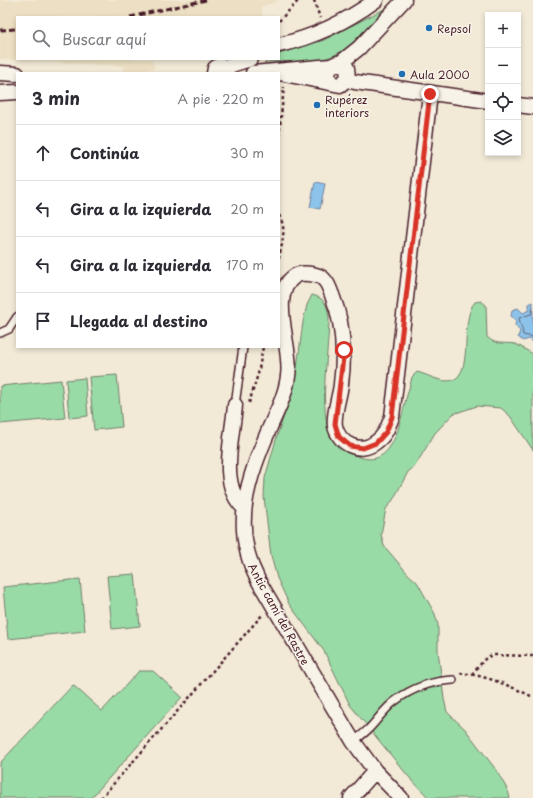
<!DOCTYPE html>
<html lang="es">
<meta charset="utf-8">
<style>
:root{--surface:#fff;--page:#f7f7f7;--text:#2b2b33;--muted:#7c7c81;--line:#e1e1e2}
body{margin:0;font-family:"Playpen Sans",sans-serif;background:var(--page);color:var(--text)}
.controls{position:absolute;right:12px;top:12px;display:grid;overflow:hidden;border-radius:0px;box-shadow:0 2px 6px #0003}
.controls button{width:36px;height:36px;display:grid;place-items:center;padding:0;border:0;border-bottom:1px solid var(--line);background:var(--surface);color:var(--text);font:20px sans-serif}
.stop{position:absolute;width:12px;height:12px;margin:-9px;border:3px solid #d93025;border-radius:50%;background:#fff}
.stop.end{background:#d93025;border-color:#fff;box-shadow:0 1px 4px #0008}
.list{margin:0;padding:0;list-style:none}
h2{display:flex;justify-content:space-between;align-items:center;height:52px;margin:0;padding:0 16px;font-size:17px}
h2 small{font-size:13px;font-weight:400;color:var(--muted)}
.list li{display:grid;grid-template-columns:26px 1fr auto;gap:12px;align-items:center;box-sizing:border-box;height:56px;padding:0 16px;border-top:1px solid var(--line)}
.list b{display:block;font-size:15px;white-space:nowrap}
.list em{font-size:13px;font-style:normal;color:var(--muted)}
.icon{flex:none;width:22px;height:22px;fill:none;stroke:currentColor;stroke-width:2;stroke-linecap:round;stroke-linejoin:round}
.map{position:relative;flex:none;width:533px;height:798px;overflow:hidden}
.search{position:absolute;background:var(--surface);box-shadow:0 2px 6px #0003;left:16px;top:16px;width:264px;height:44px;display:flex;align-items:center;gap:10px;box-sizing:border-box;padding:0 14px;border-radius:0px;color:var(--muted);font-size:15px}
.panel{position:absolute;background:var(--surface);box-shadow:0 2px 6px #0003;left:16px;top:72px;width:264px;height:276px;border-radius:0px}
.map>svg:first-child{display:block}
.built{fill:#ecdfc3}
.green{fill:#99dba6;stroke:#727d68}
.water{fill:#8cc3ea;stroke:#72819e}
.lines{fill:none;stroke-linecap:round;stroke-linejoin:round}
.shore{stroke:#646177;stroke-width:1}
.service-casing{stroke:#4a1f2b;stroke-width:10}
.minor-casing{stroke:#4a1f2b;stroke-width:17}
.path{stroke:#4a1f2b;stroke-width:2.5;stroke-dasharray:3 3;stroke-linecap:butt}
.service{stroke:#f7f3e8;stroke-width:7}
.minor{stroke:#f7f3e8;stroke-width:14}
.rail{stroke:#4a1f2b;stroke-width:3;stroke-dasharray:6 3;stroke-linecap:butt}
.route{stroke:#d93025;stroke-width:5}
.poi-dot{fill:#1f6fb2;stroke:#f7f3e8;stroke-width:1.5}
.labels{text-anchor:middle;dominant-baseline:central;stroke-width:3;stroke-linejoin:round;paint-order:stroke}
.poi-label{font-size:11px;fill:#4a1f2b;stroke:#f7f3e8;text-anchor:start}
.street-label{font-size:11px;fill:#4a1f2b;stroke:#f7f3e8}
</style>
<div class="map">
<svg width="533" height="798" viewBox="0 0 533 798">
<rect width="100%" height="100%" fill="#f2ead7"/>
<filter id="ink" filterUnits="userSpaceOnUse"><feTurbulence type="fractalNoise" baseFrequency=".025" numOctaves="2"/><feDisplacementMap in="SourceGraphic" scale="8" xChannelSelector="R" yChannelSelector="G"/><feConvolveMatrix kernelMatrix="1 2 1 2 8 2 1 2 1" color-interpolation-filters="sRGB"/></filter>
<g filter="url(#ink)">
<path class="built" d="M0,0H280L261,7L263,17H17V59H151L155,68L131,73H125L123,66L0,59Z"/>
<path class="green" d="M384,9L385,11C369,25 353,47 333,56C316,63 285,61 265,62V59H279V54L324,40Z
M312,295C325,298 327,305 329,317C329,351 319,400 329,432C332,443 344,448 353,454C389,473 398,432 404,407C406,397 410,387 412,377L417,372C426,374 443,384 453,380C474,372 459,320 475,302L481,301L486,305L487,337C496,346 505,342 515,344C521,346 527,351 533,354V450L510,416L501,408L477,406L453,414L435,433L415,466L408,472L393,500L386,509L381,534L384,546L408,574L417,582L435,614L438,625V651L444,699L447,712L465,729L497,771L508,791L510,798H429L408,776L350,705L324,651L289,604L277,578L271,556L264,497L265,478L277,436L289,401L297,368L303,322L307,305Z
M117,375L122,427L94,430L89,377Z
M85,378L88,416L69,418L66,380Z
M61,380L65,418L0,424V386Z
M135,574L140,626L112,629L107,576Z
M80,579L85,631L8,639L3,587Z
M139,671H153L182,697L91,798H0V763L73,685L102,711Z"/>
<path class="water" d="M315,182L325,184L320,209L310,207Z
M533,302V342L529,339L523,341L518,337L520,331L515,326L516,320L511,316L512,310L518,308L523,313L529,310V304Z"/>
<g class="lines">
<path class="shore" d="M533,307L531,314L519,318C520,325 523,329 523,335L533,337"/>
<g class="service-casing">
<path id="service" d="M0,333L9,329L17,317
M235,405L243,347
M353,741C374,729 379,713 395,701C412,688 433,681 453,680"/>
</g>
<g class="minor-casing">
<path id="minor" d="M279,45C315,37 347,21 376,0
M339,64L359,48L404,0
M225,67L250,59
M0,73L17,74
M214,73L215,68L220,65L225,67L227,73
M253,73L331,66
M279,73L340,85L348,78L347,68L337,63L331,66L327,76L331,82
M347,80L355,82L488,101
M0,93L17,92
M518,105L533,107
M235,405C233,436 218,485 244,508
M351,798L375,771
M401,798L375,771L353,741L258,580C230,526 248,479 270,427C277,411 286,394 288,376C293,348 267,294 295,276C301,272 310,274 316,275C326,277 329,287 332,295C344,324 345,353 341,384C340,396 333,413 335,426C339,444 360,455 376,442C385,436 388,427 392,417L430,94"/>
</g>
<path class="path" d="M314,0L320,18
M279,21L299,0
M279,136L284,87
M279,215C287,229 282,243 279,258
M249,403L258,374L263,347
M460,673C486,675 510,686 533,697
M472,674L485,659L492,655L533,656
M101,798L263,614"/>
<use href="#service" class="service"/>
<use href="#minor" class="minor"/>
<path class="rail" d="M130,17L206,0
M0,30L17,29"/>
</g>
</g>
<g class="lines" filter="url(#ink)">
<path class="route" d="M344,350L335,424L339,437L350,446L363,448L376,443L386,432L392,417L430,94"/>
</g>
<g class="poi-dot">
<circle cx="429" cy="28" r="4"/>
<circle cx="402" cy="74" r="4"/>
<circle cx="317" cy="105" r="4"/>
</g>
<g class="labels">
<g class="poi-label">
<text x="437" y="28">Repsol</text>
<text x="410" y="74">Aula 2000</text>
<text x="325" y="99">Rupérez<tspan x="325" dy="13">interiors</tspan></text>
</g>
<g class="street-label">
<text transform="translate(279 614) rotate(61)">Antic camí del Rastre</text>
</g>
</g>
</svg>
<div class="controls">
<button>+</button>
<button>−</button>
<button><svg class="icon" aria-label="locate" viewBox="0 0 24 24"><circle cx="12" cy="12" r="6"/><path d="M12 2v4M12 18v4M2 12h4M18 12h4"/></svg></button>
<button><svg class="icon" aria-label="layers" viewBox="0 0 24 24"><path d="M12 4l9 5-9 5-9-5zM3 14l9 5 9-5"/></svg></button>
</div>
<div class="stop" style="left:344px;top:350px"></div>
<div class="stop end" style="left:430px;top:94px"></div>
<div class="search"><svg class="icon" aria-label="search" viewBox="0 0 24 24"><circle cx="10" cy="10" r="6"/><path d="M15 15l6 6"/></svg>Buscar aquí</div>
<section class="panel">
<h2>3 min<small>A pie · 220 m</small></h2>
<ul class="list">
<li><svg class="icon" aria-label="ahead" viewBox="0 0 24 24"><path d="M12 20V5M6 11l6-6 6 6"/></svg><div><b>Continúa</b></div><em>30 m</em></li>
<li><svg class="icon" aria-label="left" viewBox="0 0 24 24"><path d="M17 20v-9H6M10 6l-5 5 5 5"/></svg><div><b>Gira a la izquierda</b></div><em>20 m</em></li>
<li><svg class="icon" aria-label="left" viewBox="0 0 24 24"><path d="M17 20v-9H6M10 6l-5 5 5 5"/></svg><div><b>Gira a la izquierda</b></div><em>170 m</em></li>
<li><svg class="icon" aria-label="arrive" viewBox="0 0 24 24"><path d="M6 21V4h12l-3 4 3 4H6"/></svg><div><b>Llegada al destino</b></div></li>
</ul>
</section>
</div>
